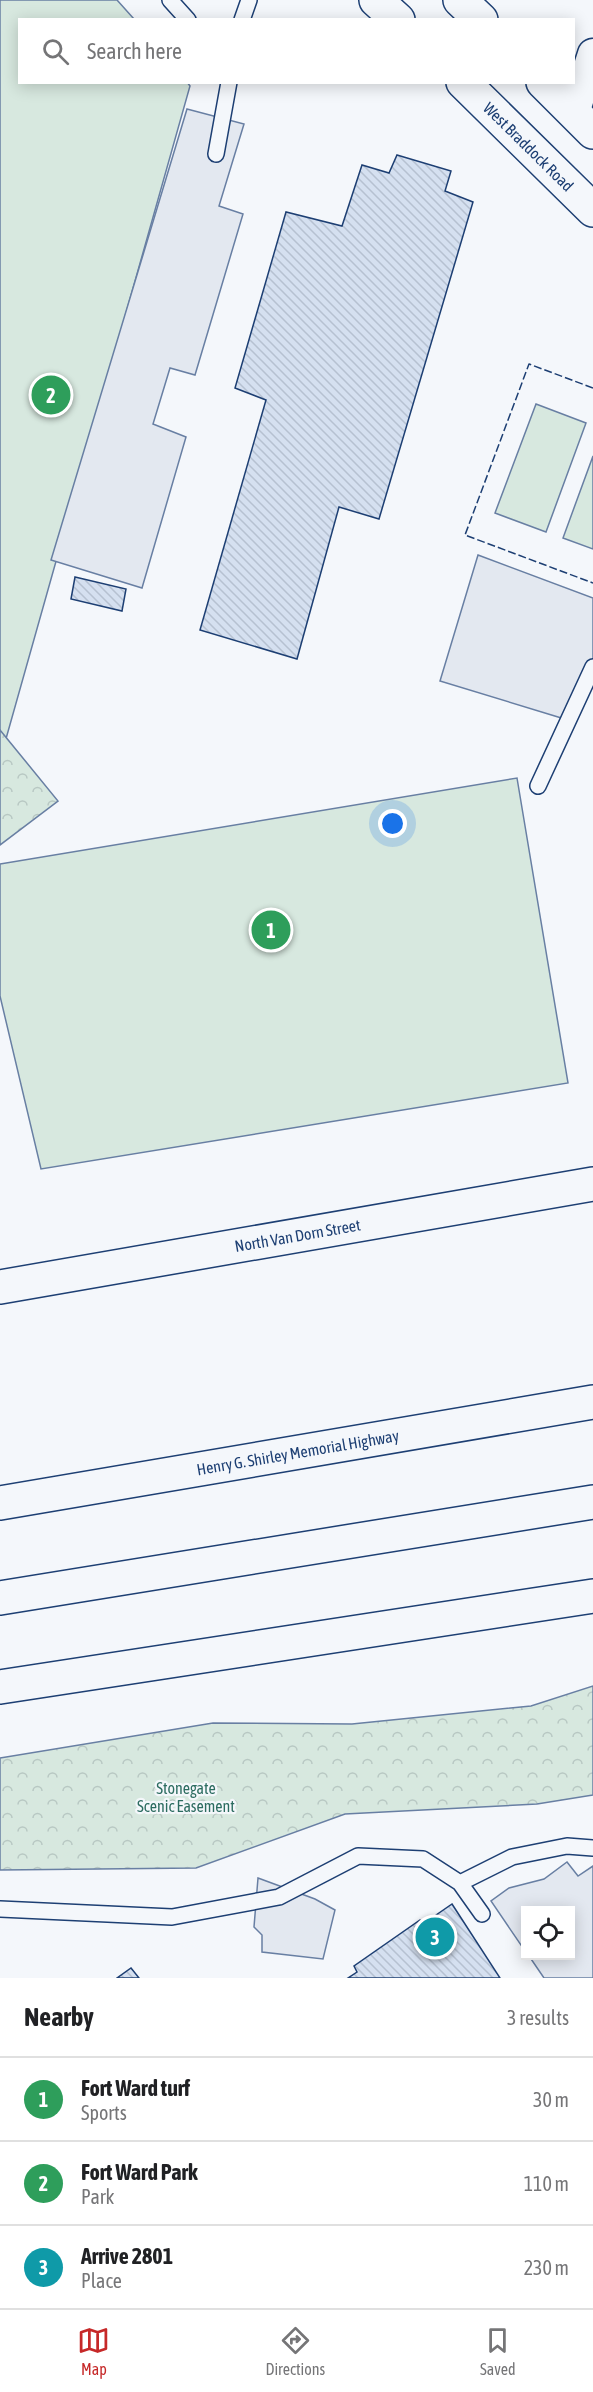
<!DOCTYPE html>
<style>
:root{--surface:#fff;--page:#f2f2f2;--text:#202124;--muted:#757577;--line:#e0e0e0;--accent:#c62828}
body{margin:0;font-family:"Asap Condensed",sans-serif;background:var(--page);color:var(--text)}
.controls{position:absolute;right:18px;bottom:18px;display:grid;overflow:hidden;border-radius:0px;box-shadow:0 3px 15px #0003}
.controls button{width:54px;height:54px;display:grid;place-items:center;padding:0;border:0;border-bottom:2px solid var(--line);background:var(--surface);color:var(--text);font:30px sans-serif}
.you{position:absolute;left:393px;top:824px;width:21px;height:21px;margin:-15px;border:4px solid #fff;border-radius:50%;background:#1a73e8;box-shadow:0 0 0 9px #1a73e833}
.badge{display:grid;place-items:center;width:39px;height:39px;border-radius:50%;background:var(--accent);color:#fff;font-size:20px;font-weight:700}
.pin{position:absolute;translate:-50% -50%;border:3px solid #fff;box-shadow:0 2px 6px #0006}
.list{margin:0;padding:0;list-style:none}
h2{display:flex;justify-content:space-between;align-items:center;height:78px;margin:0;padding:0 24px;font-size:26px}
h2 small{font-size:20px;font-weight:400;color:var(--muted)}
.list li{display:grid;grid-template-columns:39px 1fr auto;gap:18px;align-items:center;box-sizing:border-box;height:84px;padding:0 24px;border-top:2px solid var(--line)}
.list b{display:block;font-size:22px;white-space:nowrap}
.list p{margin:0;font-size:20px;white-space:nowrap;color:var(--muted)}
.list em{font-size:20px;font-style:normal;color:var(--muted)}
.icon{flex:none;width:33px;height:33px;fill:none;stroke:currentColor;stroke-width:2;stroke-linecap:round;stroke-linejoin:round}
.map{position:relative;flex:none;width:593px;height:1978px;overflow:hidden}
.search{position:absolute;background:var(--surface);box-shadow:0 3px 15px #0003;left:18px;right:18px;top:18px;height:66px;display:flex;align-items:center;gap:15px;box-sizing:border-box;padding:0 21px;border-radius:0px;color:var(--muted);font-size:22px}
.sheet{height:330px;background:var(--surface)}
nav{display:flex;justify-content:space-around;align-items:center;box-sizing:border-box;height:84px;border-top:2px solid var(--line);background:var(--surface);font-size:16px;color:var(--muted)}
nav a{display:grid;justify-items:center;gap:3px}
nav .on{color:var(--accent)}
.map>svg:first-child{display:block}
.green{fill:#d7e8df;stroke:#687fa3;stroke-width:1.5}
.forest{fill:url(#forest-crowns);stroke:#687fa3;stroke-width:1.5}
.parking{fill:#e3e8f0;stroke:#687fa3;stroke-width:1.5}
.building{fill:url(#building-back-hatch);stroke:#1d3f73;stroke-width:1.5}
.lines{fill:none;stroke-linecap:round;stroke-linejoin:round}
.lane-casing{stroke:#1d3f73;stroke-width:18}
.street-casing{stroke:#1d3f73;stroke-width:33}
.secondary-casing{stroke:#1d3f73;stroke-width:36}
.highway-casing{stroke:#1d3f73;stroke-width:36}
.lane{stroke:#f4f7fb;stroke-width:15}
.street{stroke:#f4f7fb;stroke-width:30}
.secondary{stroke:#f4f7fb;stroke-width:33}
.highway{stroke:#f4f7fb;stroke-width:33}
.fence{stroke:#1d3f73;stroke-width:1.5;stroke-dasharray:8 3;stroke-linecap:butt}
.labels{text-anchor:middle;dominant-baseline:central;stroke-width:4.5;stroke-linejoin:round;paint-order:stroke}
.street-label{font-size:16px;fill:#1d3f73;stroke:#f4f7fb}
.park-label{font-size:16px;fill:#2c6c60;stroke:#f4f7fb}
</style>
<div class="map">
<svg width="593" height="1978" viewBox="0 0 593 1978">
<defs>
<pattern id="forest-crowns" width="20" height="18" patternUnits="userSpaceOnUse" patternTransform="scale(1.5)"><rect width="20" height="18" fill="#d7e8df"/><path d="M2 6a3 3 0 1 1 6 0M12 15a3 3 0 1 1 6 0" fill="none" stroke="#b8c8c3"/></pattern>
<pattern id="building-back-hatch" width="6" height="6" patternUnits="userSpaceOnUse" patternTransform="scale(1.5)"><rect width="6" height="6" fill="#d5e0f0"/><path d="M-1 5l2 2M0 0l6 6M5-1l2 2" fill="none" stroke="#b6c1d1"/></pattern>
</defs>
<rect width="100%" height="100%" fill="#f4f7fb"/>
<path class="green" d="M0,0H117L134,19L20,20V82H187L190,86L0,760Z
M536,404L586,423L546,532L495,513Z
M593,456V549L563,538Z
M517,778L568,1083L41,1169L0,996V864Z"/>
<path class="forest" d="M0,730L58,801L0,845Z
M593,1686V1795L537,1804L345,1814L196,1868L0,1870V1758L213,1723L352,1724L531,1706Z"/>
<path class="parking" d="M187,109L244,124L219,206L243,214L195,375L170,368L153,424L186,437L142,588L51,560Z
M478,555L593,598V667L568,720L440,681Z
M567,1862L578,1876L593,1866V1978H544L529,1956H570V1910H526L525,1951L491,1901L509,1888L544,1879Z
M258,1878L315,1899L335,1910L323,1959L262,1952V1935L254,1927Z"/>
<path class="building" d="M397,155L451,171L445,191L473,202L379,519L339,507L297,659L200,630L266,400L235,388L286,212L342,226L362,165L389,173Z
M75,577L126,589L122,611L71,599Z
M452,1904L500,1978H348L357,1972L354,1966L420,1920L423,1924Z
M131,1968L139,1978H117Z"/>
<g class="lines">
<g class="lane-casing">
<path id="lane" d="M170,0L188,20
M242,20L249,0
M216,154L229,82
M538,786L593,667
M460,1883L482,1914
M0,1909L172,1917L279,1897L358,1856L423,1859L460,1883L512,1857L567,1846L593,1848"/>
</g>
<g class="street-casing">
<path id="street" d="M574,113L593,54"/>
</g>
<g class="secondary-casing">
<g id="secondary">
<path d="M376,0L398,20"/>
<path d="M460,0L481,20"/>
<path id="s1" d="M463,82L593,210"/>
<path d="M543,82L593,132"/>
<path id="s2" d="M0,1287L593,1184"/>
</g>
</g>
<g class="highway-casing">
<g id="highway">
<path id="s3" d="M0,1503L593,1402"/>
<path d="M0,1598L593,1502"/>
<path d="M0,1687L593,1596"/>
</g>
</g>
<use href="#lane" class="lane"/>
<use href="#street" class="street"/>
<use href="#secondary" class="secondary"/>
<use href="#highway" class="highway"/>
<path class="fence" d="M593,388L529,364L465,535L593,583"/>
</g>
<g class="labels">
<g class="street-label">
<text stroke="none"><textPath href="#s1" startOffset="92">West Braddock Road</textPath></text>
<text stroke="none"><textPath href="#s2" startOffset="302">North Van Dorn Street</textPath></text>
<text stroke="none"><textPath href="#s3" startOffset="302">Henry G. Shirley Memorial Highway</textPath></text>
</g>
<g class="park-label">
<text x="186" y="1788">Stonegate<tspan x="186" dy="18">Scenic Easement</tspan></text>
</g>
</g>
</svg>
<div class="controls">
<button><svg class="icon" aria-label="locate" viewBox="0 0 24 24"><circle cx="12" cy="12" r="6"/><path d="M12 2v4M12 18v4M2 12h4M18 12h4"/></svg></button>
</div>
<div class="you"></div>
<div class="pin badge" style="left:271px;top:930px;background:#2e9e5b">1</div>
<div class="pin badge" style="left:51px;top:395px;background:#2e9e5b">2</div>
<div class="pin badge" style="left:435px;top:1937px;background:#0f9aa8">3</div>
<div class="search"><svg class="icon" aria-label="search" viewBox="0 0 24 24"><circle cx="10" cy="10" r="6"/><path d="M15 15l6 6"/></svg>Search here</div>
</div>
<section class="sheet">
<h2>Nearby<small>3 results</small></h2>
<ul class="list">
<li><span class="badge" style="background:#2e9e5b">1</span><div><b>Fort Ward turf</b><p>Sports</p></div><em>30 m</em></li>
<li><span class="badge" style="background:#2e9e5b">2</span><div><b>Fort Ward Park</b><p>Park</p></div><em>110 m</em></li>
<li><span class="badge" style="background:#0f9aa8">3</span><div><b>Arrive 2801</b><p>Place</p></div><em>230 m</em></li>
</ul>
</section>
<nav>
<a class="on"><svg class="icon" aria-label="map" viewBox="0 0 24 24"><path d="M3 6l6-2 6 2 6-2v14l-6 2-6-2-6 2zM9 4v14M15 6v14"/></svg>Map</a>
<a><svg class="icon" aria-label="directions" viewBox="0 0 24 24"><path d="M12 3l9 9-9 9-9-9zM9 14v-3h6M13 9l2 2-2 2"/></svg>Directions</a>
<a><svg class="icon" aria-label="saved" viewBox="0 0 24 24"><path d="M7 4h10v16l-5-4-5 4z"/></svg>Saved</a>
</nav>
